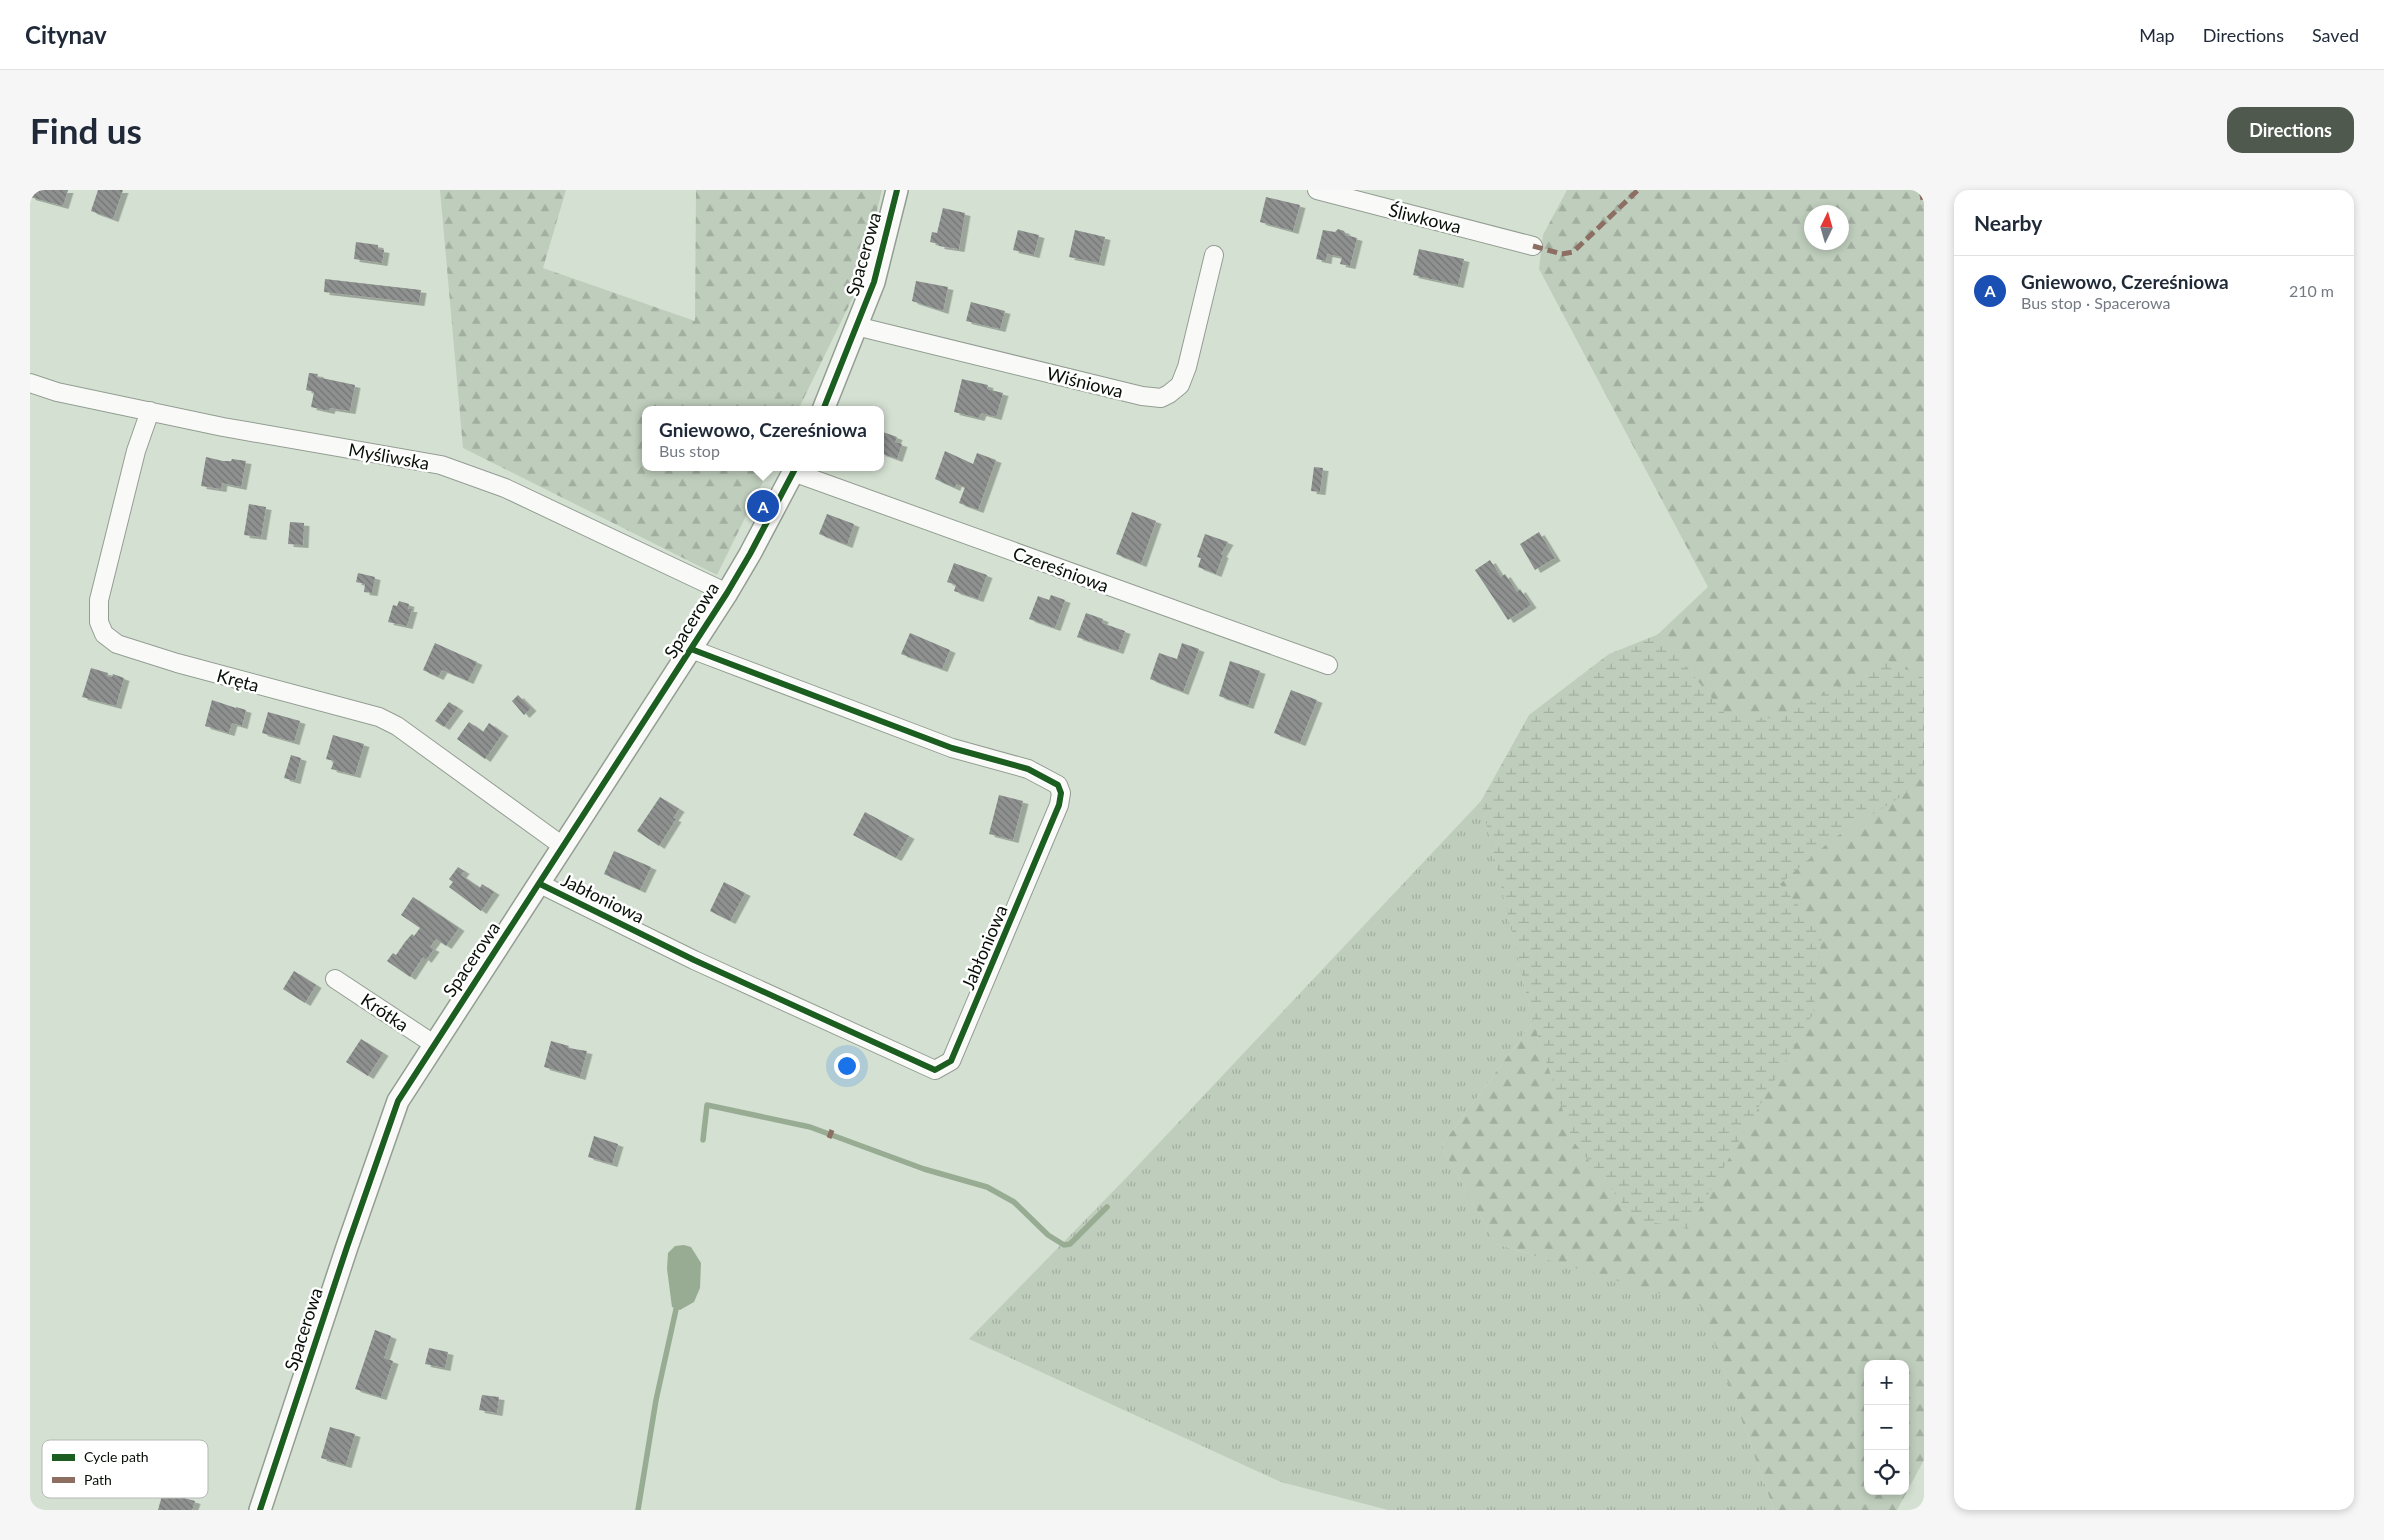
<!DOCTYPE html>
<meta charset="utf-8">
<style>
:root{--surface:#fff;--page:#f6f6f7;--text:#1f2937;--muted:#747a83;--line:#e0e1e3;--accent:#4f594e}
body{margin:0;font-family:Lato,sans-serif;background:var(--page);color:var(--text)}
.controls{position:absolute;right:15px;bottom:15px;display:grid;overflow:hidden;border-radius:10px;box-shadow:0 2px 8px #0003}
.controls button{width:45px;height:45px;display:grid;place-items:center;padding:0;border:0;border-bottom:1px solid var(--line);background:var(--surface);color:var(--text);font:25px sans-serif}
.compass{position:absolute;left:1774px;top:15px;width:45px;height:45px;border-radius:50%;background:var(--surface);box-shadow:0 2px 8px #0003;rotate:5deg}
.you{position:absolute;left:816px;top:875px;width:18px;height:18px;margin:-12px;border:4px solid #fff;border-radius:50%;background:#1a73e8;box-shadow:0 0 0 8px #1a73e833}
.badge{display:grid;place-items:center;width:32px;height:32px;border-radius:50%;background:var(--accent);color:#fff;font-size:16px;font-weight:700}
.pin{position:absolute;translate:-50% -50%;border:2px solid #fff;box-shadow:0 1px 5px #0006}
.popup{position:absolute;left:612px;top:216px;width:242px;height:65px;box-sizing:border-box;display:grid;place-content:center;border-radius:10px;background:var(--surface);filter:drop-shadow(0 1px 4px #0005);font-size:16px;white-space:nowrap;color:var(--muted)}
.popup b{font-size:19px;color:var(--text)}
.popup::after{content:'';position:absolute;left:50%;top:100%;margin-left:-10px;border:10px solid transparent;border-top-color:var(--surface)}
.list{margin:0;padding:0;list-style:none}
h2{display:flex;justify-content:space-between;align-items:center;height:65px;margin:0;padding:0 20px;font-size:21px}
h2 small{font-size:16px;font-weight:400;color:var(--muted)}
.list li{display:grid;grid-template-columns:32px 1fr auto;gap:15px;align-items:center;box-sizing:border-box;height:70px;padding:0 20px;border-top:1px solid var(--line)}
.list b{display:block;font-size:19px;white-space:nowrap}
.list p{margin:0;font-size:16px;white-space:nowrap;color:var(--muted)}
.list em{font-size:16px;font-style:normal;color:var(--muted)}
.icon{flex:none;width:28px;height:28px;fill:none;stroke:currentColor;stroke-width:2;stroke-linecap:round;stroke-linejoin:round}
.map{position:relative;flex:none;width:1894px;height:1320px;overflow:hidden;border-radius:15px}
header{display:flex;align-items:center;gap:30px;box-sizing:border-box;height:70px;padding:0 25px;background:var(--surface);border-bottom:1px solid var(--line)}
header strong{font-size:24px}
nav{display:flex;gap:28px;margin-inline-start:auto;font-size:18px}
.intro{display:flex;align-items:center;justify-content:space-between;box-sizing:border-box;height:120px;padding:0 30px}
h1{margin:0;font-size:35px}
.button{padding:12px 22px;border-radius:15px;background:var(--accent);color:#fff;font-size:18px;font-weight:700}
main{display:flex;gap:30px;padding:0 30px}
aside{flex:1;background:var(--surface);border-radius:15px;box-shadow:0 2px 8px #0003}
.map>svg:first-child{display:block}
.grass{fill:url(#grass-tufts)}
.forest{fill:url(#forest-firs);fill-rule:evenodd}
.wetland{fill:url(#wetland-marsh)}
.water{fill:#98ac94}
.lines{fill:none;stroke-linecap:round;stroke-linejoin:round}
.stream{stroke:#98ac94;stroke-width:5.5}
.building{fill:url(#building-back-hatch);filter:url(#shadow)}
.minor-casing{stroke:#939d92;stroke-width:20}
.tertiary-casing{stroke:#939d92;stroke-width:24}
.minor{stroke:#f9faf8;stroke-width:18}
.tertiary{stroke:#f9faf8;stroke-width:21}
.quiet{stroke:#8d6e63;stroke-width:5;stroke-dasharray:10 5;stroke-linecap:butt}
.cycleway-casing{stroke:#fff;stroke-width:9}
.cycleway{stroke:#1b5e20;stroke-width:6}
.labels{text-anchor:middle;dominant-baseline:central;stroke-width:5;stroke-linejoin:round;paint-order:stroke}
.street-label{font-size:18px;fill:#081007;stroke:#fff}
.key{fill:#fff;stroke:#b5b7b5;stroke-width:1}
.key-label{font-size:14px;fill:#081007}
</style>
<header>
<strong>Citynav</strong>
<nav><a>Map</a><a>Directions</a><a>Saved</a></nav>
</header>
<div class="intro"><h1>Find us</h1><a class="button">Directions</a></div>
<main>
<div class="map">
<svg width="1894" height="1320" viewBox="0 0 1894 1320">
<defs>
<pattern id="grass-tufts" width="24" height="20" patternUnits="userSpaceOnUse" patternTransform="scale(1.25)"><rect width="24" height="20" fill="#becdbc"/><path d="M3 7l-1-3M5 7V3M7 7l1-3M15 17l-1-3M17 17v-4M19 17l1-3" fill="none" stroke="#a2afa0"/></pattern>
<pattern id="forest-firs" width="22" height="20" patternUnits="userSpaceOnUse" patternTransform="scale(1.25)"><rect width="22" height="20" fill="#becdbc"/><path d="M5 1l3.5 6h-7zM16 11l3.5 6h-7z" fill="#a2afa0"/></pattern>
<pattern id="wetland-marsh" width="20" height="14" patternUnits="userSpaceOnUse" patternTransform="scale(1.25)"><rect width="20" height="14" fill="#becdbc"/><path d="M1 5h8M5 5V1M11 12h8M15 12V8" fill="none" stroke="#a2afa0"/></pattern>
<pattern id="building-back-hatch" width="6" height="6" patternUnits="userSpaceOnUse" patternTransform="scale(1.25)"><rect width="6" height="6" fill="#8e918f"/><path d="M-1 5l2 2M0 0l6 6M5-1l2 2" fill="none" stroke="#727573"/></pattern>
<filter id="shadow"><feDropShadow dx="5.5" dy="3" stdDeviation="0" flood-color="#0004"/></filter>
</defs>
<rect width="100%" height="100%" fill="#d4e1d2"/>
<path class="grass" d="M1451,611L1503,832L1411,956L1466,1054L1671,1115L1744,1320H1358L1251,1292L939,1149L1097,987Z"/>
<path class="forest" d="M410,0H536L513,78L665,131L666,0H852L829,95L768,220H616V277H740L687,385L433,258Z
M1537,0H1894V1270L1867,1320H1744L1671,1116L1466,1054L1411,956L1503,832L1451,611L1678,397L1509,79L1513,45ZM1782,22H1812V52H1782ZM1838,1174H1875V1301H1838Z"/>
<path class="wetland" d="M1629,444L1696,525L1748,529L1857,470L1894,488V577L1874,605L1804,648L1750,694L1792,743L1783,824L1658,1039L1605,1029L1543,951L1503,832L1451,611L1499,525L1579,464Z"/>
<path class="water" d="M654,1055L661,1057L671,1073L670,1098L664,1112L650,1120L642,1117L637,1079L638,1063L645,1056Z"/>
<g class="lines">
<path class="stream" d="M673,950L677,915L780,937L894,979L957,997L984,1012L1018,1045L1034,1055L1040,1054L1077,1017
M608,1320L626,1210L647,1115"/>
</g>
<path class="building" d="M0,0H38L33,16L0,7Z
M68,0H93L83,29L61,21Z
M1236,7L1270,15L1263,41L1230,32Z
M913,18L935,23L929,59L909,56V54L900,52L902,42L907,43Z
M1308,39L1314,41L1316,45L1327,48L1320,76L1310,74L1312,67L1297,64L1296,71L1286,69L1293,40L1305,42Z
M988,40L1009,45L1004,65L983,60Z
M1045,40L1075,47L1069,73L1039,67Z
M326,52L348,55V59L354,60L352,73L324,69Z
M1389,59L1434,69L1428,95L1383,85Z
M295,89L391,100L389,113L294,102Z
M886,91L918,97L913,121L882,111Z
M941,112L975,121L970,139L936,131Z
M279,183L288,184L287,187L325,195L320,221L300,218L299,221L281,217L284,202L276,200Z
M932,189L958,195L957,199L973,203L966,227L951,223L949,228L924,222Z
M850,241L867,247L865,252L872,254L867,269L850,263Z
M915,261L943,274L947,263L966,270L948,320L929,313L935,297L926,294L925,298L905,289Z
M176,267L193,271H201L202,269L216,271L211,297L192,293L191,299L171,296Z
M1284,277L1293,278L1290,302L1281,301Z
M219,314L236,317L231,347L214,345Z
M1102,322L1126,331L1111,374L1086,364Z
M797,324L824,334L817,355L789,344Z
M260,332L274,333L273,355L258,354Z
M1509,342L1525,368L1505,380L1490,354Z
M1175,344L1198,352L1191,364L1193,365L1186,384L1168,377L1171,368L1167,367Z
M1460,370L1471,387L1475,384L1487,402L1490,399L1501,415L1478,430L1445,380Z
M924,373L957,385L948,409L924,401L926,395L917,392Z
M328,383L345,387L342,403L334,402L335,394L326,392Z
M1021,405L1035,410L1025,438L999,429L1008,406L1019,410Z
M369,411L379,414L378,419H382L377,436L358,432L363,415L367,416Z
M1056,423L1073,429L1072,433L1095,441L1088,461L1047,447Z
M880,443L920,460L912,479L871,464Z
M405,453L447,472L438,491L412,480L408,487L393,480Z
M1152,453L1169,459L1153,502L1120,489L1129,463L1147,469Z
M1200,471L1230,481L1218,516L1189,506Z
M61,478L78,483L77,486L82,487L83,484L94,488L86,516L52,507Z
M1261,500L1287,510L1270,553L1244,543Z
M488,505L501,518L494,525L482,511Z
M182,510L206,518V517L216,520L212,536L202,533L199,543L175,536Z
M419,512L428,518L414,537L405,531Z
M238,522L270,531L264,552L232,543Z
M439,532L453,542L459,533L473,543L455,569L427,549Z
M303,545L334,554L325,585L301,579L304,571L296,569Z
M261,565L271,568L265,591L254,588Z
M969,605L993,611L983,650L959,644Z
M630,607L649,619L643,628L646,629L629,656L607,641Z
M835,622L879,646L866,668L823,645Z
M584,661L621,677L610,700L574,684Z
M428,677L434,681L431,685L450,698L452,694L464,702L451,721L419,697L423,692L419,689Z
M694,692L715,703L700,731L680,721Z
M383,707L429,738L416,756L406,749L400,757L404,759L396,770L393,767L380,787L357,771L363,763L366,765L375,752L382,744L384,746L390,738L371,725Z
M264,781L286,795L275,813L253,799Z
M331,849L353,863L338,886L316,872Z
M521,851L539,856L538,858L557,861L550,887L514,877Z
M564,946L588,954L582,974L558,967Z
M345,1140L361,1146L354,1168L363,1171L351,1207L325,1199Z
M399,1158L418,1162L415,1178L395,1174Z
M452,1205L469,1207L467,1223L449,1220Z
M300,1237L325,1244L316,1275L291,1268Z
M133,1302L165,1311L162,1320H128Z"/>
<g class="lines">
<g class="minor-casing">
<path id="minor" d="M1287,0L1503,56
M826,136L1112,206L1131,208L1139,204L1150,195L1157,177L1184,65
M0,193L27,202L193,237L411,275L475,298L697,403
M120,221L106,261L69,410V432L74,444L87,454L147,473L349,527L367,536L534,657
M763,282L1298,475
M510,694L664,770L905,880L921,871L1029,615L1031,603L1028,595L998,579L922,558L661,459
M305,789L405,855"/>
</g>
<g class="tertiary-casing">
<path id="tertiary" d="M793,220L844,92L867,0
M230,1320L317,1057L368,911L697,403L720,364L766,277"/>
</g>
<use href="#minor" class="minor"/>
<use href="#tertiary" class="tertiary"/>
<path class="quiet" d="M1891,0L1894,15
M1503,56L1532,64L1543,62L1608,0
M799,948L802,940"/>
<g class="cycleway-casing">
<path id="cycleway" d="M793,220L844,92L867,0
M510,694L664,770L905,880L921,871L1029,615L1031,603L1028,595L998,579L922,558L661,459
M230,1320L317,1057L368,911L697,403L720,364L766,277"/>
</g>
<use href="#cycleway" class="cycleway"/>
</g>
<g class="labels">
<g class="street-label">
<text transform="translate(1395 28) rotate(14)">Śliwkowa</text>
<text transform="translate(833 64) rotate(-74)">Spacerowa</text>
<text transform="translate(1055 192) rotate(14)">Wiśniowa</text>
<text transform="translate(359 266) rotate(10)">Myśliwska</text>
<text transform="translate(1031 379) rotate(20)">Czereśniowa</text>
<text transform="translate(661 430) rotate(-58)">Spacerowa</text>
<text transform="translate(208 490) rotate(15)">Kręta</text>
<text transform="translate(573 708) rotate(26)">Jabłoniowa</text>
<text transform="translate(954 757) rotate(-67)">Jabłoniowa</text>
<text transform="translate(441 769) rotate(-56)">Spacerowa</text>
<text transform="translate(355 822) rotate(34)">Krótka</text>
<text transform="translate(273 1139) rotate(-72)">Spacerowa</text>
</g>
</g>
<rect x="12" y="1250" width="166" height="58" rx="8" class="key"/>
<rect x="22" y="1264" width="23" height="7" fill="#1b5e20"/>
<rect x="22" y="1287" width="23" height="6" fill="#8d6e63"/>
<g class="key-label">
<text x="54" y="1272">Cycle path</text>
<text x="54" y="1295">Path</text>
</g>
</svg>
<div class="controls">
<button>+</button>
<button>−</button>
<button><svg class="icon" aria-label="locate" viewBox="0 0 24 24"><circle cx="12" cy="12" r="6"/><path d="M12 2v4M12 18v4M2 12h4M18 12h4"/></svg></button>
</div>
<svg class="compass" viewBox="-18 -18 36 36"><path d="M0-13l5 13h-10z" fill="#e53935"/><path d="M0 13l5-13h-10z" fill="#747a83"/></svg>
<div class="you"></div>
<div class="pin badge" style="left:733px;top:316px;background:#1a4fb4">A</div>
<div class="popup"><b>Gniewowo, Czereśniowa</b>Bus stop</div>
</div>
<aside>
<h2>Nearby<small></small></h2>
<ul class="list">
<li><span class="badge" style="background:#1a4fb4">A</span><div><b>Gniewowo, Czereśniowa</b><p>Bus stop · Spacerowa</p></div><em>210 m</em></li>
</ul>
</aside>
</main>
